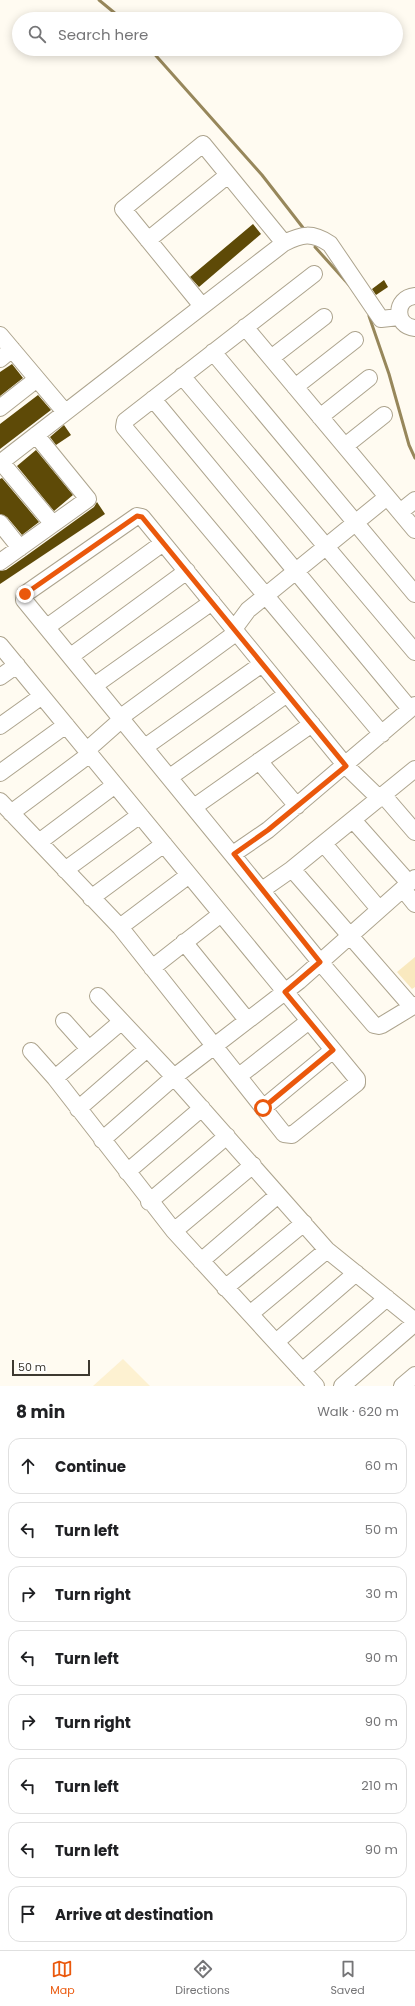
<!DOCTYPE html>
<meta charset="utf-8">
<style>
:root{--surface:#fff;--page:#f6f6f6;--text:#202124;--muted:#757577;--line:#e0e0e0;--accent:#ea580c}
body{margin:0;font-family:Poppins,sans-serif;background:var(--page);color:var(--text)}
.scale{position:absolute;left:12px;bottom:10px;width:78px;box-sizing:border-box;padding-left:4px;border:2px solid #3d3930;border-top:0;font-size:11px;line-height:14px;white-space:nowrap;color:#3d3930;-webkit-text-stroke:3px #fff;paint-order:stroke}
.stop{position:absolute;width:12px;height:12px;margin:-9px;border:3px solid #ea580c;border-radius:50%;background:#fff}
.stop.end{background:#ea580c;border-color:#fff;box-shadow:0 1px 4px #0008}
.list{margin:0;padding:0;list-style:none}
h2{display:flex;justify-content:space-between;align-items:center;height:52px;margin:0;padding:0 16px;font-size:17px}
h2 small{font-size:13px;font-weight:400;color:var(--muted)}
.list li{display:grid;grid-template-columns:26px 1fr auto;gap:12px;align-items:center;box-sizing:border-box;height:56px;margin:0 8px 8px;padding:0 8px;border:1px solid var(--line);border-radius:12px}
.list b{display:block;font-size:15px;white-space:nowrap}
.list em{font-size:13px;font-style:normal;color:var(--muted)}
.icon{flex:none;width:22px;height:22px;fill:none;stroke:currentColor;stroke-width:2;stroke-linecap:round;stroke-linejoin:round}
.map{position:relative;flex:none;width:415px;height:1386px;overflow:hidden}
.search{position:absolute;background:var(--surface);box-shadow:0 2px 10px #0003;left:12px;right:12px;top:12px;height:44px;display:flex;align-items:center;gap:10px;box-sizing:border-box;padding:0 14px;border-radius:22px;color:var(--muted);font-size:15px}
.sheet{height:564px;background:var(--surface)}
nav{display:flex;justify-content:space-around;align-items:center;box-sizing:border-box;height:56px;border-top:1px solid var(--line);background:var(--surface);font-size:11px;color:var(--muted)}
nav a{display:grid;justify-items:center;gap:2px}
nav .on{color:var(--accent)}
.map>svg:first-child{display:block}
.built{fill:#fdf1d1}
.green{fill:#f9e9bf}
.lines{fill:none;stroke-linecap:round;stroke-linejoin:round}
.stream{stroke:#97875b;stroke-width:3}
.building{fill:#5e4a07}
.minor-casing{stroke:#ada48e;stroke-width:18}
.minor{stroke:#fff;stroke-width:16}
.route{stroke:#ea580c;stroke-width:5}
</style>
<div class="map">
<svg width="415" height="1386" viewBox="0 0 415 1386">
<rect width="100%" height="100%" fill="#fffbf1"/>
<path class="built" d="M123,1359L150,1386H93Z"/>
<path class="green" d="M415,957V987L412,989L397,972Z"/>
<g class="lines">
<path class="stream" d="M99,0L122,19
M150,49L262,175L304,229
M315,247L350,286
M369,316L389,374L409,445L415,458"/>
</g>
<path class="building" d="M253,224L261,234L199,287L190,277Z
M384,280L388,287L376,295L372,289Z
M12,364L23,378L0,396V372Z
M38,395L51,410L0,449V424Z
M64,425L71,435L56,445L50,437Z
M36,450L73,495L54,511L17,466Z
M2,478L39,522L22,535L7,517L0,514V479Z
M97,502L105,514L0,584V571L6,570L26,556L94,507Z"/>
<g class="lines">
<g class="minor-casing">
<path id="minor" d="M148,240L228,175
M314,274L125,421L124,427L382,734
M415,296C394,298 394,326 415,328
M202,306L123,209L203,144L284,243
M245,327L415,530
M0,335L65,412
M213,352L415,594
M271,358L324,317
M0,359L12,349
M182,376L415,652
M295,387L355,340
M153,399L410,709
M0,408L37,379
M320,417L369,378
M345,446L384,415
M1,462L53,524
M0,463L284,243C302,234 312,232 330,244L381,319L399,317
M400,512L415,500
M0,523L20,548
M0,562L88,499L36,435
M47,627L163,543
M234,629L248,610L387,497
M0,645L357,1079V1083L292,1135L284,1134L120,927L0,801
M71,656L187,571
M0,677L17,665
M95,685L212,602
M121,717L237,632
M0,726L42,696
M145,747L262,664
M87,750L122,719
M259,761L297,806
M0,773L66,725
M170,777L287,694
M384,796L415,832
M380,799L346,766L142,517L137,516L25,594L24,600L320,962L374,1025L379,1026L382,1025L415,1005
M194,807L312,724
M11,813L90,754
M353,820L409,883
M39,842L115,785
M324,844L379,909
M233,854L268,830L415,705
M292,869L412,1007
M65,870L140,815
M403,889L415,904
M262,890L292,869L415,769
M91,898L164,844
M120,927L189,875
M184,942L247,1020
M152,968L221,914
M98,996L174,1077L327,1250L415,1321
M64,1021L89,1049
M31,1051L55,1078L174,1231L316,1386
M239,1076L309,1021
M55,1078L121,1022
M263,1108L333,1050
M78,1109L147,1049
M102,1140L174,1077L299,981L415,878
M127,1172L202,1108
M149,1202L227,1136
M174,1231L253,1165
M201,1261L278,1195
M225,1288L304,1223
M250,1314L327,1250
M276,1342L356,1273
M302,1371L387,1298
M342,1386L415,1323
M402,1386L415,1375"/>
</g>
<use href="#minor" class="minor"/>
</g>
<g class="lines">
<path class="route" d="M25,594L137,516L142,517L346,766L268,830L234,854L320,962L285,992L333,1050L263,1108"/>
</g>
</svg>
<div class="scale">50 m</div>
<div class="stop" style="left:263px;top:1108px"></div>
<div class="stop end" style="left:25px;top:594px"></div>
<div class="search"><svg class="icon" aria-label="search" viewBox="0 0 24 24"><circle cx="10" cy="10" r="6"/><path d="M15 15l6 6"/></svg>Search here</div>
</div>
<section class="sheet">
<h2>8 min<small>Walk · 620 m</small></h2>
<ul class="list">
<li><svg class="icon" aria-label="ahead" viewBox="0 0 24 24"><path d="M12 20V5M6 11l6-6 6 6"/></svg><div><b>Continue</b></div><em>60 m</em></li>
<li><svg class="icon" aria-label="left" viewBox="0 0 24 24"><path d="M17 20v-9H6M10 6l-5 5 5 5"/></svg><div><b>Turn left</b></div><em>50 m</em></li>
<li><svg class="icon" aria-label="right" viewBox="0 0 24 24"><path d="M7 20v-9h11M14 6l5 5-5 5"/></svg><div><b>Turn right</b></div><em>30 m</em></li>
<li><svg class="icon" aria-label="left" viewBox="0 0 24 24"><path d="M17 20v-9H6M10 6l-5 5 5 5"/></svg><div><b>Turn left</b></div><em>90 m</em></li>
<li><svg class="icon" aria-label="right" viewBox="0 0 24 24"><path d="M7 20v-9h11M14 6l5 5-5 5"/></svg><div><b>Turn right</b></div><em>90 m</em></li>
<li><svg class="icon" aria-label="left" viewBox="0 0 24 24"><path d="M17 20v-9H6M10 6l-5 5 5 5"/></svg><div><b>Turn left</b></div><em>210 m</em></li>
<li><svg class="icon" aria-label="left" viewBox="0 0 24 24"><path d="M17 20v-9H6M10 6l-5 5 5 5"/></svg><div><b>Turn left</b></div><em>90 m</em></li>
<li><svg class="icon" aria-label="arrive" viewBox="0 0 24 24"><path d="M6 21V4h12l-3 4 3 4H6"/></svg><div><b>Arrive at destination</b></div></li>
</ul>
</section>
<nav>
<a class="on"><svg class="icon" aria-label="map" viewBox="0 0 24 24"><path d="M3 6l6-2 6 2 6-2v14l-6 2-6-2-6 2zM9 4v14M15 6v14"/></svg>Map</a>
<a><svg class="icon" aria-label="directions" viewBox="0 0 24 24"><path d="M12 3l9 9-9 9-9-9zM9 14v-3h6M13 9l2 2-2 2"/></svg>Directions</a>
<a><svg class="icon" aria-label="saved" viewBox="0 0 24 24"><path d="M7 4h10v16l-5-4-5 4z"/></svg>Saved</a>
</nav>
